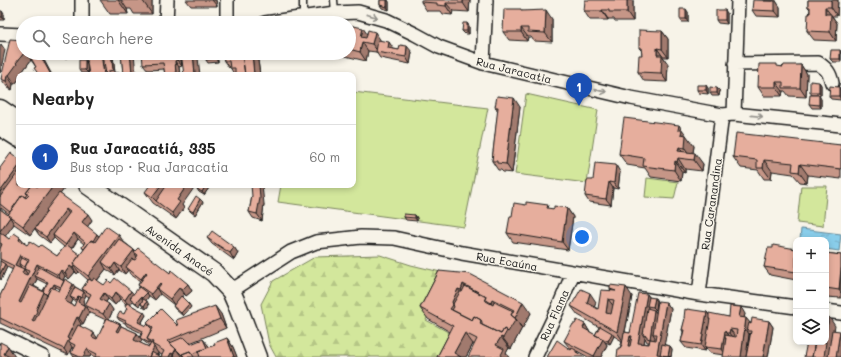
<!DOCTYPE html>
<meta charset="utf-8">
<style>
:root{--surface:#fff;--page:#f6f6f6;--text:#222;--muted:#767676;--line:#e0e0e0;--accent:#1a73e8}
body{margin:0;font-family:Mali,sans-serif;background:var(--page);color:var(--text)}
.controls{position:absolute;right:12px;bottom:12px;display:grid;overflow:hidden;border-radius:8px;box-shadow:0 2px 6px #0003}
.controls button{width:36px;height:36px;display:grid;place-items:center;padding:0;border:0;border-bottom:1px solid var(--line);background:var(--surface);color:var(--text);font:20px sans-serif}
.you{position:absolute;left:582px;top:237px;width:14px;height:14px;margin:-10px;border:3px solid #fff;border-radius:50%;background:#1a73e8;box-shadow:0 0 0 6px #1a73e833}
.badge{display:grid;place-items:center;width:26px;height:26px;border-radius:50%;background:var(--accent);color:#fff;font-size:13px;font-weight:700}
.pin{position:absolute;translate:-50% -33px;filter:drop-shadow(0 1px 2px #0008)}
.pin::after{content:'';position:absolute;top:21px;width:14px;height:12px;background:inherit;clip-path:polygon(0 0,100% 0,50% 100%)}
.list{margin:0;padding:0;list-style:none}
h2{display:flex;justify-content:space-between;align-items:center;height:52px;margin:0;padding:0 16px;font-size:17px}
h2 small{font-size:13px;font-weight:400;color:var(--muted)}
.list li{display:grid;grid-template-columns:26px 1fr auto;gap:12px;align-items:center;box-sizing:border-box;height:64px;padding:0 16px;border-top:1px solid var(--line)}
.list b{display:block;font-size:15px;white-space:nowrap}
.list p{margin:0;font-size:13px;white-space:nowrap;color:var(--muted)}
.list em{font-size:13px;font-style:normal;color:var(--muted)}
.icon{flex:none;width:22px;height:22px;fill:none;stroke:currentColor;stroke-width:2;stroke-linecap:round;stroke-linejoin:round}
.map{position:relative;flex:none;width:841px;height:357px;overflow:hidden}
.search{position:absolute;background:var(--surface);box-shadow:0 2px 6px #0003;left:16px;top:16px;width:340px;height:44px;display:flex;align-items:center;gap:10px;box-sizing:border-box;padding:0 14px;border-radius:22px;color:var(--muted);font-size:15px}
.panel{position:absolute;background:var(--surface);box-shadow:0 2px 6px #0003;left:16px;top:72px;width:340px;height:116px;border-radius:8px}
.map>svg:first-child{display:block}
.forest{fill:url(#forest-firs);stroke:#78825c}
.green{fill:#d3e79c;stroke:#78825c}
.water{fill:url(#water-ripples);stroke:#5d8698}
.lines{fill:none;stroke-linecap:round;stroke-linejoin:round}
.lane-casing{stroke:#1c1c1c;stroke-width:9}
.street-casing{stroke:#1c1c1c;stroke-width:16}
.secondary-casing{stroke:#1c1c1c;stroke-width:21}
.lane{stroke:#f7f3e8;stroke-width:6}
.street{stroke:#f7f3e8;stroke-width:13}
.secondary{stroke:#f7f3e8;stroke-width:18}
.wall{fill:#c69687;stroke:#1c1c1c;fill-rule:evenodd}
.shaded-wall{fill:#a17a6e;stroke:#1c1c1c}
.building{fill:#e6ae9d;stroke:#1c1c1c;fill-rule:evenodd}
.oneway{stroke:#94928c}
.labels{text-anchor:middle;dominant-baseline:central;stroke-width:3;stroke-linejoin:round;paint-order:stroke}
.street-label{font-size:11px;fill:#1c1c1c;stroke:#f7f3e8}
</style>
<div class="map">
<svg width="841" height="357" viewBox="0 0 841 357">
<defs>
<pattern id="forest-firs" width="22" height="20" patternUnits="userSpaceOnUse"><rect width="22" height="20" fill="#d3e79c"/><path d="M5 1l3.5 6h-7zM16 11l3.5 6h-7z" fill="#b5c686"/></pattern>
<pattern id="water-ripples" width="26" height="14" patternUnits="userSpaceOnUse"><rect width="26" height="14" fill="#89cdea"/><path d="M2 4q2-2 4 0t4 0M15 11q2-2 4 0t4 0" fill="none" stroke="#76afc8"/></pattern>
</defs>
<rect width="100%" height="100%" fill="#f7f3e8"/>
<filter id="ink" filterUnits="userSpaceOnUse"><feTurbulence type="fractalNoise" baseFrequency=".025" numOctaves="2"/><feDisplacementMap in="SourceGraphic" scale="8" xChannelSelector="R" yChannelSelector="G"/><feConvolveMatrix kernelMatrix="1 2 1 2 8 2 1 2 1" color-interpolation-filters="sRGB"/></filter>
<g filter="url(#ink)">
<path class="forest" d="M380,255L411,265L449,274L426,320L459,338L450,357H276L269,344L261,304L273,281L315,257Z"/>
<path class="green" d="M353,92L488,108L464,227L278,202L281,185H353Z
M526,94L598,110L587,183L515,174Z
M647,178L678,182L674,199L645,197Z
M801,186H827L823,226L797,223Z"/>
<path class="water" d="M801,229L841,234L839,251L826,249V240H800Z"/>
<g class="lines">
<g class="lane-casing">
<path id="lane" d="M334,0L335,13
M303,17V0"/>
</g>
<g class="street-casing">
<path id="street" d="M82,0V23
M166,23L167,0
M227,23V0
M265,23L335,13L358,12L386,20L415,34L439,47L483,63L631,98L722,115L734,114L841,125
M0,34L23,35
M483,63L486,0
M735,64L818,63C827,69 830,73 832,83
M734,114L738,0
M231,291L291,252L316,242L361,237L394,238L462,253L699,294L796,307
M699,294L722,115
M826,311L841,313
M0,336L43,357
M535,357L557,311L573,273"/>
</g>
<g class="secondary-casing">
<path id="secondary" d="M0,109L19,122
M0,126L19,138
M88,185L214,273L231,291L238,307L257,357"/>
</g>
<use href="#lane" class="lane"/>
<use href="#street" class="street"/>
<use href="#secondary" class="secondary"/>
</g>
<path class="wall" d="M100,0H152V14H134L131,9H127L128,14H110Z
M186,0H216L217,6H191Z
M380,0H388L389,2V10L382,8L380,5Z
M470,0L469,12L453,11L452,15L443,14L441,11H427L421,2Z
M633,0V21H615L614,19H608V20H590L584,11Z
M808,0H838L837,16H832L837,23L836,41L814,40L807,31L810,9L808,7Z
M764,1H776L780,7V17L756,16L752,10Z
M0,11L4,14V20H0Z
M522,11L552,19V42L534,41L531,37H528L527,41L509,40L503,32Z
M688,12V22H682L680,19Z
M727,13V24L718,23L716,20Z
M467,23L469,26V34H465L462,31Z
M349,25L381,41L393,48V49L412,52L410,64L380,58L376,52L368,51L366,61L337,54V53H349Z
M662,31L668,39V57H663L668,64L667,82L644,81L638,72L642,55V51L639,48Z
M840,50L841,51V62H833L830,59Z
M23,53H67V58H43L36,67L31,60L22,72L24,73L22,75H19V79L15,84H13L12,90L8,88L1,79Z
M101,53L103,56H113L115,73H123L121,53L136,75H113V74H111V75H89L87,67L88,73H81L79,70L85,60L87,62Z
M180,53L182,66L179,67L180,75H165L164,69L148,70L143,64Z
M181,53H217L218,62L208,63L206,60L205,57L198,58Z
M223,53H257L260,75L234,74L230,67L229,68L224,61Z
M801,65L807,74L806,97L789,96L785,91H783L782,96H764L758,87L778,67Z
M819,82L821,85V95H812L810,92Z
M839,87L841,90V100L831,99L829,96Z
M708,88V94L699,93L697,90Z
M720,91L719,96H712L710,93Z
M821,99V108H812L809,104Z
M495,107H520L512,173L503,172L501,170H498L492,161L498,111Z
M685,135L694,146L693,153L703,164L702,171L685,169V173L682,172L681,181L651,177L645,168L627,165L619,154Z
M841,145V179L808,175L807,183L800,182L793,174L772,171L771,179H764L758,170L741,168L733,157Z
M0,168L19,185L64,189L60,194L92,220L87,227L99,236L124,242L134,250L135,251L188,284L192,291L186,296L184,294L182,297L191,307L183,316L175,309L173,306L174,305L160,294L155,300L148,295L149,296L145,301L149,305L146,309L143,307L141,304L142,301L139,306L133,301L130,304L146,315L141,324L152,329L147,323L178,326L221,314L226,328L190,343L191,344L208,345L209,347L215,345L227,338L233,347L237,357H95L91,355L90,357H74L71,353L73,349L72,347L68,355L0,323V296L13,270L7,267L1,280L0,279ZM1,208L9,214L8,215L0,209ZM47,211L35,229L39,235L50,243L54,238L57,241L64,247L57,256L39,247L27,245L24,244L25,243L20,237L9,239L5,236L14,224L30,235ZM78,239L84,244L82,247L84,250L80,255L72,249ZM106,269L115,275L119,270L125,274L128,270L130,274L140,281L138,285L141,289L133,294L111,283L104,285L97,281ZM75,272L77,274L79,272L88,280L82,289L84,292L63,280L65,276L69,279ZM37,279L47,284L43,291L34,286ZM56,287L60,289L59,291L55,289ZM86,295L89,297L85,305L89,312L106,320L98,338L80,326L81,324H83L89,312L85,306L84,305V303L83,301ZM108,299L115,305L120,299L126,304L125,306L127,309L124,314L117,317L119,320L125,323L127,326L142,333L140,338L137,333L121,326L120,324L109,319L113,310L106,302ZM73,300L76,302L74,306L71,304ZM142,340L150,346L149,347L140,343ZM158,353L162,355L161,357L158,355Z
M620,172L618,189L613,188L611,205L589,202L585,196L593,180Z
M200,185H211L204,195L199,192L197,189Z
M145,192L182,205L184,208L176,219L153,203Z
M252,196L264,204L262,221L253,218L249,212Z
M203,202L195,215L191,212L188,209Z
M567,208L573,217L568,250L513,242L507,233L512,216L551,209H554Z
M415,215L417,218V221L406,220L404,217Z
M207,238L234,247L238,253L234,260L212,244Z
M773,248L796,249V280L770,275L764,267Z
M826,253L841,255V298L826,297Z
M439,271L531,313L522,329V328L511,349L509,348L506,353L473,344L466,357H437L450,332L428,319L420,308Z
M610,289L632,296L625,332L630,333L647,294L649,297L657,301L656,310H654L656,313L666,302L671,309L664,345L670,346L672,349L671,357L620,348L622,341L614,336L610,344L605,342L607,345L601,357H588L577,351L578,353L571,350L572,349L569,347L564,341L575,324H585L589,331L595,335L599,327L578,315L571,306L596,302L594,307L598,309L611,291ZM645,338L647,342H649V344L644,343Z
M707,312L709,315L729,317L745,314L744,317L750,323L769,321L773,327L768,357L724,355L710,353L706,348L705,351L686,348L681,342L683,332L682,330L685,320L684,318ZM749,334L750,335L747,354L748,347Z"/>
<path class="shaded-wall" d="M118,0H121L127,9L128,14Z
M142,0H152V14Z
M212,0H216L217,6Z
M387,0H388L389,2V10L387,7Z
M463,0H470L469,12L463,3Z
M627,0H633V21L627,12Z
M773,0H776V1L780,7V17L775,11Z
M831,0H838L837,16L831,7Z
M446,3L453,11L452,15L446,6Z
M825,7L837,23L836,41L830,32L825,14Z
M686,9L688,12V22L686,19Z
M546,10L552,19V42L545,33Z
M602,10L608,19V20L602,11Z
M725,10L727,13V24L725,20Z
M2,11L4,14V20L2,17Z
M467,23L469,26V34L467,31Z
M363,28L369,37L367,43L361,37Z
M521,28L528,37L527,41L521,32Z
M662,31L668,39V57L662,49Z
M375,32L381,41L379,53L372,44Z
M362,42L368,51L366,61L360,52Z
M389,42L393,48L392,54L388,48Z
M1,44L5,50L0,73V47Z
M407,46L412,52L410,64L406,57Z
M657,48L668,64L667,82L661,73L657,55Z
M840,50L841,51V61L840,59Z
M24,53H26L31,60L22,72L24,73L22,75H19V79L15,84L9,75L16,63Z
M39,53L43,58L52,75H51Z
M63,53H67V58Z
M101,53L106,59L108,75H104Z
M111,53L113,56L115,73L113,70Z
M130,53H134L136,75H134L132,73Z
M177,53H180L182,66L177,60Z
M193,53H195L198,58L200,75H195Z
M215,53H217L218,62L216,59Z
M252,53H257L260,75H254Z
M85,60L87,63L88,73L85,70Z
M175,61L179,67L180,75H176Z
M801,65L807,74L806,97L800,88Z
M7,75L13,84L12,90L6,81Z
M776,82L783,91L782,96L776,87Z
M819,82L821,85V95L819,92Z
M706,85L708,88V94L706,90Z
M839,87L841,90V100L839,96Z
M717,88L720,91L719,96L717,93Z
M819,95L821,99V108L819,105Z
M514,98L520,107L512,173L506,164Z
M679,125L694,146L692,159L685,148L678,130Z
M679,147L687,158L678,151Z
M695,153L703,164L702,171L694,160Z
M678,158L685,169V173L677,162Z
M764,160L772,171L771,179L763,168Z
M675,161L682,172L681,181L674,170Z
M800,164L808,175L807,183L799,172Z
M616,165L620,172L618,189L614,183Z
M19,166V183L0,204V192Z
M609,182L613,188L611,205L606,199Z
M54,185H61L64,189L30,235L23,226Z
M161,185H176L156,201L152,197Z
M187,185H196L182,205L184,208L176,219L172,213L177,200Z
M206,185H211L204,195L202,192Z
M259,185H262L264,204L262,221L257,214Z
M200,199L203,202L195,215L193,212Z
M567,208L573,217L568,250L562,242Z
M66,209L70,216L53,235L54,238L50,243L46,237Z
M88,214L92,220L86,229L82,222Z
M415,215L417,218V221L415,218Z
M10,217L14,224L4,238L0,233V231Z
M74,233L78,239L70,250L66,244Z
M97,234L102,241L86,250Z
M119,235L125,244L102,262L106,269L94,284L88,276Z
M20,237L25,243L23,246L19,240Z
M234,247L238,253L234,260L230,253Z
M134,250L137,254L134,252L137,257L128,269L126,267L128,270L125,274L121,267Z
M20,255L24,261L19,264L21,268L15,265Z
M115,263L119,270L115,275L111,269Z
M5,264L7,267L1,280L0,278V274Z
M37,264L41,270L35,276L37,279L23,308L19,302Z
M70,266L75,272L69,279L65,273Z
M74,266L79,272L77,274L73,268Z
M841,268V293L839,290Z
M24,269L28,275L26,279L22,273Z
M61,270L65,276L62,282L58,275Z
M146,272L150,278L145,285L141,279Z
M160,283L164,289H157L160,294L155,300L151,294Z
M54,284L56,287L51,299L48,296Z
M73,284L77,290L70,297L73,300L69,308L65,301Z
M188,284L192,291L186,296L182,290Z
M463,284L471,295L468,301L461,290Z
M626,287L632,296L623,341L617,332Z
M179,288L184,294L175,306L170,299Z
M458,289L466,300L457,320L450,309L452,302Z
M131,291L136,297L130,298L133,301L129,306L125,300Z
M44,292L49,298L37,328L32,321L36,310Z
M84,292L86,295L83,301L84,303L82,309L78,302L80,297Z
M116,292L120,299L115,305L111,299Z
M104,293L108,299L104,305L100,299Z
M147,293L149,296L145,302L142,298Z
M590,293L596,302L593,312L587,303Z
M647,294L651,300L647,306L649,309L643,335L645,338L643,349L638,343Z
M141,297L143,300L139,306L136,303Z
M655,298L657,301L656,310L653,307Z
M492,299L500,310L499,314L491,303Z
M608,299L615,308L612,322L606,313Z
M147,301L149,305L146,309L144,306Z
M523,302L531,313L522,329L515,318Z
M666,302L671,309L662,357L657,354Z
M109,304L113,310L108,321L103,314Z
M189,304L191,307L183,316L181,313Z
M85,306L89,312L83,324L79,318Z
M215,306L221,314L226,328L220,319Z
M741,307L745,314L743,323L739,317Z
M654,310L659,316L653,334L655,337L654,345L650,339Z
M144,312L146,315L140,325L138,322Z
M707,312L711,318L710,319H709L711,322L705,347L706,348L705,351L701,345Z
M77,317L81,324L72,343L69,342L72,347L68,355L64,349L67,338Z
M829,317L835,326L832,343L831,357H824L826,333Z
M746,318L751,324L747,331L749,334L746,357H741Z
M516,319L522,328L511,349L502,337Z
M769,321L773,327L768,357H763Z
M120,324L124,330L120,338L116,331Z
M585,324L589,331L587,335L583,328Z
M730,329L734,335L733,339L729,333Z
M725,331L729,337L726,338H725L728,343L726,356L722,349Z
M840,331L841,333V357H836Z
M94,333L98,339L97,343L92,337Z
M137,333L142,340L139,346L134,340Z
M465,333L473,344L466,357H457L454,353Z
M612,333L614,336L610,344L608,341Z
M630,336L634,342L632,352L628,346Z
M501,337L509,348L506,353L509,357H500L496,345Z
M227,338L233,347L237,357H234Z
M203,339L208,345L212,354L207,348Z
M603,339L607,345L601,357H595L594,356Z
M8,346L15,357H6L4,354Z
M670,346L672,349L671,357H668Z
M154,347L158,353L157,357H149Z
M87,349L91,355L90,357H83Z
M176,349L182,357H176L173,354Z
M171,353L174,357H169Z"/>
<path class="building" d="M380,0H387V7L380,5Z
M421,0H463V3H446V6L437,5V3L421,2Z
M585,0H627V12H609V10H602V11H584Z
M753,0L775,1V11L752,10Z
M764,0H773V1H764Z
M808,0H831V7H825V14H831L830,32L807,31L808,14H810V7H808Z
M504,9H521V11L546,10L545,33L528,32V28H521V32H503Z
M680,9H686V19H680Z
M716,10H725V20H716Z
M0,11H2V17H0Z
M463,23H467V31H462Z
M349,25L363,28L361,37L366,38L368,30L375,32L372,44L362,42L360,52L349,49Z
M639,30L662,31V49L657,48V55H662L661,73L638,72L639,55H642L641,48H639Z
M10,39L23,40V53H24L16,63L17,64L9,75H7L6,81L1,79Z
M378,40L389,42L388,48L399,50L400,45L407,46L406,57L376,52Z
M831,50H840V59H830Z
M28,53H39L51,75H39L34,68L36,67Z
M101,53L104,75H89L86,56Z
M111,53L113,70L109,71V75H106L103,54Z
M121,53H130L132,73L123,74Z
M142,53H177V60L175,61L176,75H165L163,63L143,64Z
M181,53H193L195,75H184Z
M205,53H215L216,59L206,60Z
M223,53H242L245,75H235V68H230L229,61H224Z
M242,53H252L254,75H245Z
M79,60H85V70H79Z
M759,64H777V66L783,67L784,65H801L800,88H783V82H776V87H758Z
M113,73H123L124,75H113Z
M235,74V75H221Z
M810,81L819,82V92H810Z
M697,85H706V90H697Z
M830,86L839,87V96H829Z
M710,87L717,88V93H710Z
M810,95H819V105L809,104Z
M497,96L514,98L506,164L497,163V161H492L498,107H495Z
M624,118L679,125L678,130H682L681,134L686,135L685,148L679,147L678,151L695,153L694,160L678,158L677,162L675,161L674,170L643,166L644,158L619,154Z
M736,133L841,145V169L800,164L799,172L792,171L793,163L764,160L763,168H757V160L733,157Z
M11,153L19,159V166L0,192V168Z
M595,163L616,165L614,183L609,182L606,199L585,196L587,180H593Z
M19,171V185H32L26,193L27,194L25,197L22,195L10,212L0,204V197Z
M32,185H35L37,187L39,185H54L23,226L8,215L22,195L26,198L29,195L26,193Z
M150,185H161L152,197L145,192Z
M167,185H187L177,200L180,202L172,213L156,201Z
M200,185H206L202,192L197,189Z
M251,185H259L260,198L257,214L249,212L252,196Z
M59,193L88,214L82,222L97,234L93,241L91,240L84,249L82,247L85,242L74,233L66,244L80,255L73,264L74,266L73,268L70,266L65,273L61,270L58,275L37,264L19,302L21,303L30,285L44,292L36,310L37,311L32,321L34,322L51,287L59,291L65,279L73,284L65,301L74,306L78,296L80,297L78,302L85,306L79,318L77,317L67,338L69,339L64,349L0,318V296L14,266L0,259V249L2,244L0,243V232L9,239L14,233L20,237L19,240L27,245L30,241L39,247L41,245L57,256L66,245L53,235L70,212L66,209L46,237L35,229L47,211L46,210ZM20,255L29,259L24,269L15,265ZM24,269L29,271L27,275L22,273Z
M196,196L200,199L193,212L188,209Z
M526,202L548,205L547,208L554,209V206L567,208L562,242L507,233L510,216H512L514,203L526,205Z
M0,209L8,215L10,217L0,231Z
M404,214L415,215V218L404,217Z
M106,226L119,235L88,276L73,264L91,240L95,242Z
M212,231L234,247L230,253L207,238Z
M119,239L134,250L121,267L115,263L111,269L102,262Z
M773,245L796,249V272L764,267L768,248H773Z
M138,248L170,273L171,270L188,284L182,290L179,288L170,299L157,289L161,284L160,283L151,294L138,285L147,273L146,272L141,279L126,267L132,259L135,260L138,255L134,252Z
M826,253L841,255V268L839,290L826,288Z
M22,258L28,261L25,267L19,264Z
M0,261L5,264L0,274Z
M39,267L64,281L61,287L54,284L52,288L51,287L47,295L43,291L48,282L35,276Z
M439,271L470,274L523,302L515,318L511,315L514,310L492,299L491,303L485,299L486,296L463,284L461,290L458,289L452,302L453,305L450,309L472,320L474,316L481,320L480,324L501,334L504,329L507,331L503,338L501,337L496,345L504,349L500,357H468L477,339L465,333L454,353L461,357H437L453,326L420,308Z
M94,278L104,285L108,280L111,283L115,278L131,291L125,300L116,292L111,299L104,293L100,299L109,304L103,314L85,305L91,294L82,289L89,279L92,281Z
M610,285L626,287L617,332L571,306L581,289L590,293L587,303L598,309L601,290L616,291L610,289ZM608,299L614,300L611,314L606,313Z
M465,286L486,297L485,299L486,301L493,305L494,302L513,311L511,315L516,319L508,332L507,331L504,329L501,334L482,325V322L481,320L474,316L472,320L452,310L454,307L453,304L460,292H462Z
M75,287L84,292L81,298L78,296L77,300L70,297Z
M139,287L147,293L142,298L141,297L136,303L130,298Z
M638,293L647,294L638,343L649,344L650,339L656,340L657,334H653L658,301L666,302L657,354L671,357H617L618,348H620L622,345L624,332L630,333ZM630,336H632L630,346H628Z
M181,296L189,304L181,313L173,306Z
M649,297L655,298L653,307L647,306Z
M143,299L147,301L144,306L141,304Z
M127,303L144,312L138,322L146,326L147,324L152,329L147,339L151,344L140,338L143,331L125,322L126,321L117,317L120,312L124,314L127,308L125,306Z
M215,306L220,319L167,341L176,349L173,354L171,353L169,357H149L151,352L161,357L164,351L152,344L153,342L147,339L153,328L147,323L161,309L178,326L176,320Z
M730,306L741,307L739,317L746,318L741,357H723L726,338H725V335L736,337L737,330L730,329L729,333H726L725,331L722,349L705,347L710,319H709V313L729,317Z
M647,308L654,310L650,339L647,338V336L643,335Z
M685,309L687,310V309L707,312L701,345L681,342L684,330H682L685,318H684Z
M826,317H829L826,333Z
M107,318L120,324L116,331L118,332L121,326L137,333L134,340L149,347L151,343H153L152,344L154,347L149,357H95L97,354L87,349L83,357H80L71,353L75,345L69,342L78,325L94,333L92,337L97,339Z
M752,318L769,321L763,357H746L751,331H747L749,323L751,324Z
M577,320L585,324L583,328L603,339L594,356L564,341L573,324H575Z
M600,326L612,333L608,341L595,335Z
M832,330L840,331L836,357H828Z
M184,337L191,344L203,339L207,348L192,354L190,351L182,354L183,356L170,343Z
M227,338L234,357H200L198,351L215,345L214,343Z
M557,340L571,350L572,348L576,350V352L585,357H547Z
M0,342L8,346L4,354L10,357H0Z
M807,342H815L812,357H804Z
M815,342H826L824,357H812Z
M662,344L670,346L668,356L660,355Z
M190,351L194,357H185L182,354Z"/>
<defs><path id="oneway-shaft" d="M-6 0H5M1.5-3L5.5 0L1.5 3" fill="none" stroke-width="1.6" stroke-linecap="round" stroke-linejoin="round"/></defs>
<g class="oneway">
<use href="#oneway-shaft" transform="translate(372 16) rotate(16)"/>
<use href="#oneway-shaft" transform="translate(601 91) rotate(13)"/>
<use href="#oneway-shaft" transform="translate(757 116) rotate(6)"/>
</g>
</g>
<g class="labels">
<g class="street-label">
<text transform="translate(514 70) rotate(14)">Rua Jaracatia</text>
<text transform="translate(711 204) rotate(-82)">Rua Caranandina</text>
<text transform="translate(180 250) rotate(35)">Avenida Anacé</text>
<text transform="translate(507 261) rotate(10)">Rua Ecaúna</text>
<text transform="translate(554 315) rotate(-66)">Rua Flama</text>
</g>
</g>
</svg>
<div class="controls">
<button>+</button>
<button>−</button>
<button><svg class="icon" aria-label="layers" viewBox="0 0 24 24"><path d="M12 4l9 5-9 5-9-5zM3 14l9 5 9-5"/></svg></button>
</div>
<div class="you"></div>
<div class="pin badge" style="left:579px;top:106px;background:#1a4fb4">1</div>
<div class="search"><svg class="icon" aria-label="search" viewBox="0 0 24 24"><circle cx="10" cy="10" r="6"/><path d="M15 15l6 6"/></svg>Search here</div>
<section class="panel">
<h2>Nearby<small></small></h2>
<ul class="list">
<li><span class="badge" style="background:#1a4fb4">1</span><div><b>Rua Jaracatiá, 335</b><p>Bus stop · Rua Jaracatia</p></div><em>60 m</em></li>
</ul>
</section>
</div>
